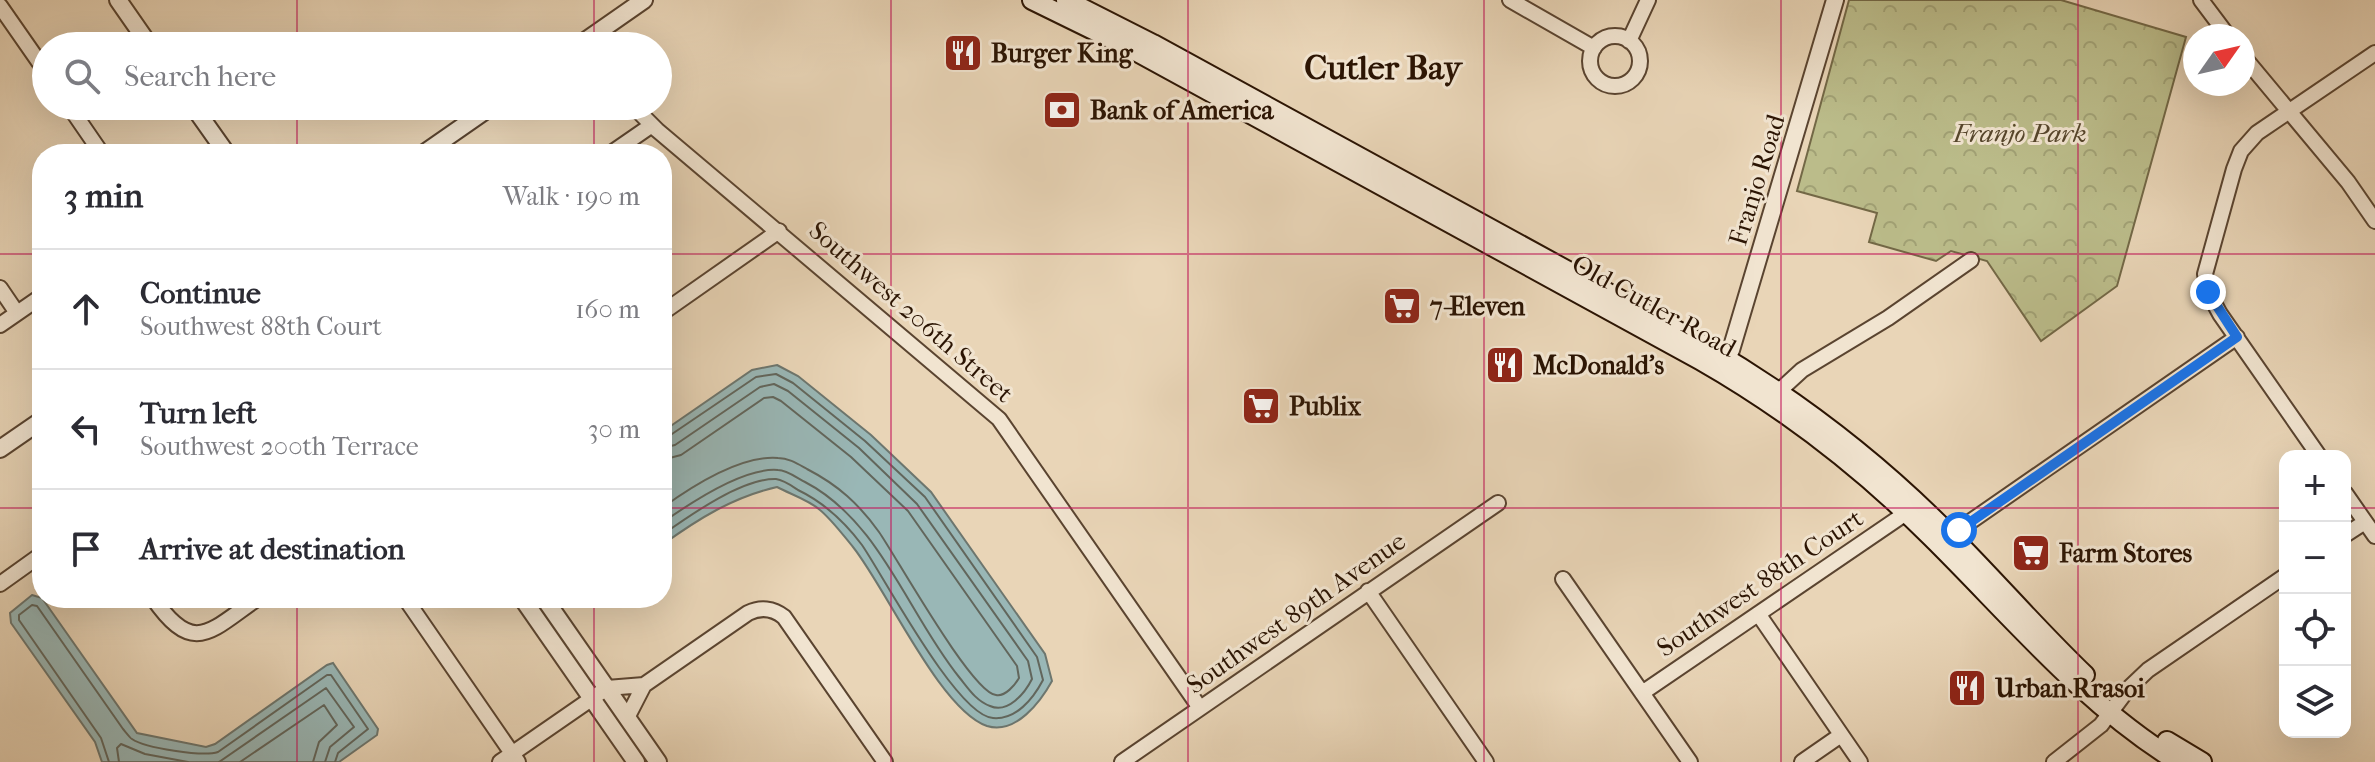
<!DOCTYPE html>
<meta charset="utf-8">
<style>
:root{--surface:#fff;--page:#f7f7f7;--text:#2b2b33;--muted:#7c7c81;--line:#e1e1e2}
body{margin:0;font-family:"IM FELL French Canon",serif;background:var(--page);color:var(--text)}
.controls{position:absolute;right:24px;bottom:24px;display:grid;overflow:hidden;border-radius:16px;box-shadow:0 8px 32px #0002}
.controls button{width:72px;height:72px;display:grid;place-items:center;padding:0;border:0;border-bottom:2px solid var(--line);background:var(--surface);color:var(--text);font:40px sans-serif}
.compass{position:absolute;left:2183px;top:24px;width:72px;height:72px;border-radius:50%;background:var(--surface);box-shadow:0 8px 32px #0002;rotate:56deg}
.stop{position:absolute;width:24px;height:24px;margin:-18px;border:6px solid #1a73e8;border-radius:50%;background:#fff}
.stop.end{background:#1a73e8;border-color:#fff;box-shadow:0 2px 8px #0008}
.list{margin:0;padding:0;list-style:none}
h2{display:flex;justify-content:space-between;align-items:center;height:104px;margin:0;padding:0 32px;font-size:34px}
h2 small{font-size:26px;font-weight:400;color:var(--muted)}
.list li{display:grid;grid-template-columns:52px 1fr auto;gap:24px;align-items:center;box-sizing:border-box;height:120px;padding:0 32px;border-top:2px solid var(--line)}
.list b{display:block;font-size:30px;white-space:nowrap}
.list p{margin:0;font-size:26px;white-space:nowrap;color:var(--muted)}
.list em{font-size:26px;font-style:normal;color:var(--muted)}
.icon{flex:none;width:44px;height:44px;fill:none;stroke:currentColor;stroke-width:2;stroke-linecap:round;stroke-linejoin:round}
.map{position:relative;flex:none;width:2375px;height:762px;overflow:hidden}
.search{position:absolute;background:var(--surface);box-shadow:0 8px 32px #0002;left:32px;top:32px;width:640px;height:88px;display:flex;align-items:center;gap:20px;box-sizing:border-box;padding:0 28px;border-radius:44px;color:var(--muted);font-size:30px}
.panel{position:absolute;background:var(--surface);box-shadow:0 8px 32px #0002;left:32px;top:144px;width:640px;height:464px;border-radius:32px}
.map>svg:first-child{display:block}
.park{fill:url(#park-crowns);stroke:#736846;stroke-width:2}
.water{fill:#99b7b6;stroke:#6d766e;stroke-width:2}
.lines{fill:none;stroke-linecap:round;stroke-linejoin:round}
.shore{stroke:#62665c;stroke-width:2}
.minor-casing{stroke:#5a4430;stroke-width:18}
.tertiary-casing{stroke:#5a4430;stroke-width:20}
.secondary-casing{stroke:#2b1403;stroke-width:22}
.minor{stroke:#f1e4d0;stroke-width:14}
.tertiary{stroke:#f1e4d0;stroke-width:16}
.secondary{stroke:#f1e4d0;stroke-width:18}
.route{stroke:#1a73e8;stroke-width:10}
.grid{fill:none;stroke:#c2185b;stroke-width:2;stroke-opacity:0.55}
.labels{text-anchor:middle;dominant-baseline:central;stroke-width:6;stroke-linejoin:round;paint-order:stroke}
.poi-label{font-size:26px;font-weight:bold;fill:#2b1403;stroke:#f1e4d0;text-anchor:start}
.park-label{font-size:26px;font-style:italic;fill:#56462c;stroke:#f1e4d0}
.street-label{font-size:26px;fill:#2b1403;stroke:#f1e4d0}
.district-label{font-size:34px;font-weight:bold;fill:#2b1403;stroke:#f1e4d0}
</style>
<div class="map">
<svg width="2375" height="762" viewBox="0 0 2375 762">
<defs>
<pattern id="park-crowns" width="20" height="18" patternUnits="userSpaceOnUse" patternTransform="scale(2)"><rect width="20" height="18" fill="#bbbc8a"/><path d="M2 6a3 3 0 1 1 6 0M12 15a3 3 0 1 1 6 0" fill="none" stroke="#a1a175"/></pattern>
</defs>
<rect width="100%" height="100%" fill="#e9d5b7"/>
<filter id="stains"><feTurbulence type="fractalNoise" baseFrequency=".0025" numOctaves="4"/><feColorMatrix values="0 0 0 0 .2 0 0 0 0 .09 0 0 0 0 .02 0 0 0 .5 -.17"/></filter>
<radialGradient id="worn" r=".72"><stop offset=".6" stop-color="#630" stop-opacity="0"/><stop offset="1" stop-color="#630" stop-opacity=".3"/></radialGradient>
<path class="park" d="M1849,0H2061L2186,37L2117,286L2041,341L1987,261L1951,251L1936,261L1869,242L1877,213L1797,191Z"/>
<path class="water" d="M777,365L798,376L871,435L931,492L1045,654L1052,681C1041,701 1016,735 987,726C940,710 886,588 853,547C843,535 832,520 820,510C809,500 790,494 777,487C733,497 698,519 662,545V432L752,370Z
M32,595L42,598L137,733L206,747L215,744L327,665L333,663L378,729L377,735L339,762H102L95,742L11,623L10,613Z"/>
<g class="lines">
<path class="shore" d="M662,438L669,436L756,377L776,374L793,383L865,441L925,497L1037,657L1043,680C1033,699 1016,720 993,718C957,716 884,577 862,545C844,521 825,503 798,490C792,486 784,480 776,479C742,478 689,516 662,535
M662,448L675,445L760,387L774,384L788,391L859,448L917,504L1028,661L1032,679C1025,693 1008,714 990,706C976,701 968,688 959,677C908,614 880,521 805,482C797,478 787,470 778,470C743,467 690,503 662,523
M662,460L681,455L764,398L773,397L781,401L851,457L908,511L1017,666L1019,678C1015,685 1005,697 996,695C972,693 897,558 879,532C859,504 838,485 807,469C798,464 789,458 778,458C741,455 691,487 662,508
M109,762L101,738L19,620V615L32,605L37,606L123,729C124,730 131,739 132,739C145,748 203,757 218,752L327,675H331L368,729L338,753L335,762
M119,762L117,748L121,744L145,754L188,762
M219,762L326,688L354,727L330,747L325,762
M240,762L324,705L337,725L319,742L313,762"/>
<g class="minor-casing">
<path id="minor" d="M1510,0L1594,48
M2201,0L2228,36
M0,6L46,72
M1590 61a25 25 0 1 1 50 0a25 25 0 1 1-50 0Z
M1629,41L1648,0
M2243,56L2348,182L2375,221
M69,106L102,154
M633,106L657,130L999,419L1200,708
M610,154L652,125
M0,288L17,313
M662,313L779,231
M0,325L42,296
M1778,392L1802,370L1888,318L1971,260
M2319,456L2220,314L2208,292L2205,274L2234,169L2241,151L2257,133L2375,53
M2345,493L2375,536
M1951,535L2237,337
M2345,535L2365,522
M1563,579L1690,762
M0,584L42,554
M1368,591L1486,762
M153,598C194,657 210,631 258,598
M405,598L518,762
M1759,615L1860,762
M1642,693L1906,513
M627,718L644,685
M500,762L607,688L644,685L748,613C760,607 773,608 784,617L885,762
M1122,762L1498,503
M1802,762L1841,735
M2054,762L2101,725L2128,689L2148,670L2285,576"/>
</g>
<g class="tertiary-casing">
<path id="tertiary" d="M118,0L150,46
M578,46L644,0
M193,106L227,154
M423,154L492,106
M1720,370L1731,350L1835,0
M0,449L42,420
M522,598L636,762
M544,598L658,762"/>
</g>
<g class="secondary-casing">
<path id="secondary" d="M1032,0L1130,48L1700,360C1784,408 1863,469 1931,537C2010,615 2082,703 2178,762
M1066,0L1153,44L1707,347C1794,398 1878,462 1949,534C1995,580 2038,630 2085,675
M2167,741L2202,762"/>
</g>
<use href="#minor" class="minor"/>
<use href="#tertiary" class="tertiary"/>
<use href="#secondary" class="secondary"/>
</g>
<g class="lines">
<path class="route" d="M1959,530L2237,337L2208,292"/>
</g>
<path class="grid" d="M297,0V46M594,0V46M891,0V762M1188,0V762M1484,0V762M1781,0V762M2078,0V762M297,106V154M594,106V154M0,254H42M662,254H2375M0,508H42M662,508H2285M2345,508H2375M297,598V762M594,598V762"/>
<defs>
<g id="restaurant-square" transform="scale(2)"><rect x="-9" y="-9" width="18" height="18" rx="4" fill="#8f2418" stroke="#f1e4d0"/><path d="M-5-6h1v4h1v-4h1v4h1v-4h1v5L-1.5 .5V6h-2V.5L-5-1ZM5-6V6H3V1.5H1.5Q1.5-4 5-6Z" fill="#fff"/></g>
<g id="bank-square" transform="scale(2)"><rect x="-9" y="-9" width="18" height="18" rx="4" fill="#8f2418" stroke="#f1e4d0"/><path d="M-6-4H6V4H-6ZM0-2.3a2.3 2.3 0 1 0 0 4.6a2.3 2.3 0 1 0 0-4.6Z" fill="#fff"/></g>
<g id="supermarket-square" transform="scale(2)"><rect x="-9" y="-9" width="18" height="18" rx="4" fill="#8f2418" stroke="#f1e4d0"/><path d="M-6-5.5h2.5l.6 2H6L4.5 2H-2.5L-4.4-4H-6ZM-1.5 3.2a1.3 1.3 0 1 0 .1 0ZM3 3.2a1.3 1.3 0 1 0 .1 0Z" fill="#fff"/></g>
</defs>
<g fill-rule="evenodd">
<use href="#restaurant-square" x="963" y="53"/>
<use href="#bank-square" x="1062" y="110"/>
<use href="#supermarket-square" x="1402" y="306"/>
<use href="#restaurant-square" x="1505" y="365"/>
<use href="#supermarket-square" x="1261" y="406"/>
<use href="#supermarket-square" x="2031" y="553"/>
<use href="#restaurant-square" x="1967" y="688"/>
</g>
<g class="labels">
<g class="poi-label">
<text x="991" y="53">Burger King</text>
<text x="1090" y="110">Bank of America</text>
<text x="1430" y="306">7-Eleven</text>
<text x="1533" y="365">McDonald's</text>
<text x="1289" y="406">Publix</text>
<text x="2059" y="553">Farm Stores</text>
<text x="1995" y="688">Urban Rrasoi</text>
</g>
<g class="park-label">
<text x="2020" y="133">Franjo Park</text>
</g>
<g class="street-label">
<text transform="translate(1757 180) rotate(-73)">Franjo Road</text>
<text transform="translate(1654 306) rotate(29)">Old Cutler Road</text>
<text transform="translate(911 312) rotate(41)">Southwest 206th Street</text>
<text transform="translate(1760 583) rotate(-34)">Southwest 88th Court</text>
<text transform="translate(1296 613) rotate(-35)">Southwest 89th Avenue</text>
</g>
<g class="district-label">
<text x="1383" y="68">Cutler Bay</text>
</g>
</g>
<rect width="100%" height="100%" filter="url(#stains)"/>
<rect width="100%" height="100%" fill="url(#worn)"/>
</svg>
<div class="controls">
<button>+</button>
<button>−</button>
<button><svg class="icon" aria-label="locate" viewBox="0 0 24 24"><circle cx="12" cy="12" r="6"/><path d="M12 2v4M12 18v4M2 12h4M18 12h4"/></svg></button>
<button><svg class="icon" aria-label="layers" viewBox="0 0 24 24"><path d="M12 4l9 5-9 5-9-5zM3 14l9 5 9-5"/></svg></button>
</div>
<svg class="compass" viewBox="-18 -18 36 36"><path d="M0-13l5 13h-10z" fill="#e53935"/><path d="M0 13l5-13h-10z" fill="#7c7c81"/></svg>
<div class="stop" style="left:1959px;top:530px"></div>
<div class="stop end" style="left:2208px;top:292px"></div>
<div class="search"><svg class="icon" aria-label="search" viewBox="0 0 24 24"><circle cx="10" cy="10" r="6"/><path d="M15 15l6 6"/></svg>Search here</div>
<section class="panel">
<h2>3 min<small>Walk · 190 m</small></h2>
<ul class="list">
<li><svg class="icon" aria-label="ahead" viewBox="0 0 24 24"><path d="M12 20V5M6 11l6-6 6 6"/></svg><div><b>Continue</b><p>Southwest 88th Court</p></div><em>160 m</em></li>
<li><svg class="icon" aria-label="left" viewBox="0 0 24 24"><path d="M17 20v-9H6M10 6l-5 5 5 5"/></svg><div><b>Turn left</b><p>Southwest 200th Terrace</p></div><em>30 m</em></li>
<li><svg class="icon" aria-label="arrive" viewBox="0 0 24 24"><path d="M6 21V4h12l-3 4 3 4H6"/></svg><div><b>Arrive at destination</b></div></li>
</ul>
</section>
</div>
